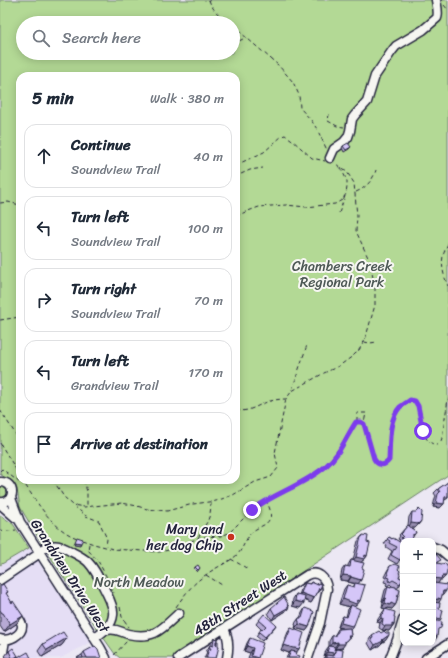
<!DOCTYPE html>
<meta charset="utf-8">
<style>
:root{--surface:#fff;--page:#f2f2f3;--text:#1f2937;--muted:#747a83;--line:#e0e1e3}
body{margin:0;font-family:Sriracha,sans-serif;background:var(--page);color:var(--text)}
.controls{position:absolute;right:12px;bottom:12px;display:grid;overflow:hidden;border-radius:8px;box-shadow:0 2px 10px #0003}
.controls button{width:36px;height:36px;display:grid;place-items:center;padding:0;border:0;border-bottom:1px solid var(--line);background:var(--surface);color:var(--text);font:20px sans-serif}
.stop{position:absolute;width:12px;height:12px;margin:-9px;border:3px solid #7c3aed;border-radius:50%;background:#fff}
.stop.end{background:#7c3aed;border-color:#fff;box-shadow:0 1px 4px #0008}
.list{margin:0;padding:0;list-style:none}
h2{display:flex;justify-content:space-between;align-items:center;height:52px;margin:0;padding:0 16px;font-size:17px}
h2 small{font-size:13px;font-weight:400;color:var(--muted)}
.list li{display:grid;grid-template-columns:26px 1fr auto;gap:12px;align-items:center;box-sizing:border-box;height:64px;margin:0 8px 8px;padding:0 8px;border:1px solid var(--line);border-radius:12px}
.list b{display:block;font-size:15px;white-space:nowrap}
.list p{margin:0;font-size:13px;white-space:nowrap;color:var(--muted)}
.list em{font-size:13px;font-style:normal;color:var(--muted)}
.icon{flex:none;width:22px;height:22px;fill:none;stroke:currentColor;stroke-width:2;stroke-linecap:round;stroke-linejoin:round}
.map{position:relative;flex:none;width:448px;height:658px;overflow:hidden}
.search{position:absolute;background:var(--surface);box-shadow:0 2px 10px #0003;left:16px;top:16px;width:224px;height:44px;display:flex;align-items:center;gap:10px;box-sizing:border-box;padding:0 14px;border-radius:22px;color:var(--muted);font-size:15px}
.panel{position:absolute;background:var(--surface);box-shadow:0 2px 10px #0003;left:16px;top:72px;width:224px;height:412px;border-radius:12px}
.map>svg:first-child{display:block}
.built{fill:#e5def5}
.green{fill:#b3d995;stroke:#6a7e68;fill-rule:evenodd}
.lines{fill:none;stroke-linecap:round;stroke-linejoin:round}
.minor-casing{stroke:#22223b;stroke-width:11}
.path{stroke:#22223b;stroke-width:1;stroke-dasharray:4 3;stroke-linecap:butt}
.minor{stroke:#f6f6f2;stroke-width:8}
.wall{fill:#b7aad5;stroke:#22223b}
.shaded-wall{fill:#958bae;stroke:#22223b}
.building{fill:#d5c6f8;stroke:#22223b}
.route{stroke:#7c3aed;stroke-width:5}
.poi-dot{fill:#c8321e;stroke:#f6f6f2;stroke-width:1.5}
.labels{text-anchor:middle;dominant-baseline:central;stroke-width:4;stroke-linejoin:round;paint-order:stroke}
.park-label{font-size:14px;fill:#4e5956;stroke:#f6f6f2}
.poi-label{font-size:14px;fill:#22223b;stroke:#f6f6f2;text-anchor:end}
.street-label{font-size:14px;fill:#22223b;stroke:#f6f6f2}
</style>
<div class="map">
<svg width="448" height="658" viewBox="0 0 448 658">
<rect width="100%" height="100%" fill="#ece8f4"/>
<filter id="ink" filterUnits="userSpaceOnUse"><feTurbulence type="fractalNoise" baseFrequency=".025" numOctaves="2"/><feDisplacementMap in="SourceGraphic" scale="8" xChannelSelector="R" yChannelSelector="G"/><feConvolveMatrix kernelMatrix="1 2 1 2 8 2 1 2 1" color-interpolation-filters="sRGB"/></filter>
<g filter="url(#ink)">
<path class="built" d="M29,548L91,642L61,658H1L0,657V565Z"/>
<path class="green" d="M0,0H448V475L172,658H120L115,654L98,630L42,544L20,507L17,489L15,485L0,474ZM23,23H233V53H23ZM20,76H236V480H20Z
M1,487C5,488 8,490 7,494L4,498H0V488Z
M0,515L13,524L29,548L0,565Z"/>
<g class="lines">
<g class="minor-casing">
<path id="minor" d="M330,158L334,149L344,142L348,137L350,131L352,119L355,115L367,102L375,76L392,51L396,46L423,30L437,18C439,13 437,6 436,0
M0,482C16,481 16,504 0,502
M11,497L12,501L20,522L100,647L106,658
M0,504L16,518L19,520
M433,547L441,550L448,556
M38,551C52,543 59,544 72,552C78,555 84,558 88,562C96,570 102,584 107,594C110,600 114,608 113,615C112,626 103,632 95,638
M0,580L40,553
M224,629C229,638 229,648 227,658
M107,630C117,628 120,632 128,634C154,640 162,629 179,613
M0,639C8,642 23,635 22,625C21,620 16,615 13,611
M1,658L3,652L5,640
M178,658L307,575C318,570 326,578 327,589L320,623L308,658
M390,658L397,640L403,620
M426,658L448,644"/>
</g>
<path class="path" d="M209,0C212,10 221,17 229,23
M444,5L448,10
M233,26L278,65L287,75L293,82L299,95L300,108L311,120L317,129L327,150
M233,44L245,38
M329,114L328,121L337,126L344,127
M236,165L264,152L282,136L285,135L291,139L312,158L325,161
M241,174L250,170L263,168
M356,192C366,188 373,180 376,170
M0,203L8,202L20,205
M339,213L345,196
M236,216L248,211L259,207L271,206L286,205L306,207L335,204L342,200L346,194L347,187V181L341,168
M448,231V232
M448,244C446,247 444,252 443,256C441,266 444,277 448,286
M0,320L20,317
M364,342L370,343L377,342
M292,390L307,345
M0,410L20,441
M236,410C248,413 256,406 267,402C273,400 279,399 286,399L292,391L324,373L339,366L353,356L359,350L365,340L375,305V289L370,262L356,231L357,216L354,183L347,172L341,168L335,163
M357,422V413H366L364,423
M0,443L20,476
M0,471L2,469L19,482
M22,480C36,501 52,529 77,538
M53,480L64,497L73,505L84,507L122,503L137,506L147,509L167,511L193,504L216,501L233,495L255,482L271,477L278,468L275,453L286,399
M84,480L87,492V506
M74,506L86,516L99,521L107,539L106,546
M0,530L7,531L16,530
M198,538C206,522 211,521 211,501
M82,540L94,544L113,549L159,552L174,549L191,541L203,537L221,536L229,533L252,510L260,504L304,481L327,465L343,444L356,422H361L364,424L374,459C378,466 384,467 389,459C390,444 388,419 400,407C403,405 407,402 410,400L415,401C416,402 418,405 418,406C423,419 419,442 437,445L441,441L442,438L448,399
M89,544L88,550L98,561L111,585L114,593
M231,559L248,569
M206,575L222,585
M120,607L122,617L129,627
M176,607C185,594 193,583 207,574C216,567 230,562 238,554C244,547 246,537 253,531C259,526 267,526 270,518C272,512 269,506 266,501
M114,655L127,641"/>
<use href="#minor" class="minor"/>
</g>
<path class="wall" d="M343,146L351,147L349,149L344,152L342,148Z
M448,482V498L444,500V504L440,508L433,507L435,498L436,496L434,493L438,489Z
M412,512L421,521L418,525L415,528H412L416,532L410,541H403V555L397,564L388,559L392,551L386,547L387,545L384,544L389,537L398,542L400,540L398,539L400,536L399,535L408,525L409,517Z
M363,535L367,542V556L364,560H363L361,562V580L358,583L357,605H356L354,606L351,629H350L351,636L348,640L346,641L342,648L335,649L334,650L336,649L342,658H343H324L325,656H324L326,650L329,646V641L332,636H334L338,629H343L338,627L340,621L343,616L346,617L348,609L350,607L339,604L344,589L347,585L353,587L355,584L348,582V581L340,580L342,570L345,566L348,567V565L351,560H353L358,541Z
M390,566L398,569L399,577L403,580L397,589L399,594L398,596L396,604L393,608L392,609L388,608L387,609L382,608L383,603L382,602L385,590L388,586L390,587L392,586L390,584L387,586L386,585L387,583L384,582L386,578L384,577L387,571Z
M195,567L200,568L197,572L194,569Z
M311,582L317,585L318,583L320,589L311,603L304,600L300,608L292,606L293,599L296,594L299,595L302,587L305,583L309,584Z
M0,586L8,592L6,594L12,603L23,616L16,624L4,632L0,626Z
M288,605L289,607L286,611L272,620L268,613L271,608Z
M305,608L309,627L306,631L295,628L296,625H295L296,622L299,618H300L302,613Z
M385,609L394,617V624L389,631L382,630L379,628L380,623L377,622L378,619Z
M259,620L276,625L262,641L256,636L259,632L262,630L256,624Z
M291,628L299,649L296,652V655L299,658H286L289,653L281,650L288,632Z
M372,635L386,640L383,642L380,645L372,650L368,643L369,641V640Z
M67,638L62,645L42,657L38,651L43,644Z
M214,638L216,658H204L207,652H206L207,650L210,645H211V643Z
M250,638L258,658H248L250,653L244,651L247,643Z
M9,651L18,656L16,658H7L5,656Z
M84,652L101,658H77L82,655Z"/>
<path class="shaded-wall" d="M448,496V498L442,502L445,497Z
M436,503L444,504L440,508L433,507Z
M421,521L418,525L415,528H408L411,523Z
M75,542L81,543L80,545L74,544Z
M365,555L367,556L364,560H363L361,563L353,561L356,557Z
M343,575L351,576L348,581L340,580Z
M442,576H446L442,580H440L438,584L433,583V578Z
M351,577L361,580L358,584L348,582Z
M443,591H446L443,595H440Z
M301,593L314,598L311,603L298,597Z
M385,598H386L383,603L382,602Z
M433,598H438L441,599L438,604H433Z
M343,599L358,600L360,601L357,605H356L353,608L351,605L350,607L339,604Z
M295,601L304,603L300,608L292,606Z
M385,603H391L396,604L393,608L392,609L388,608L387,609L382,608Z
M289,607L286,611L272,620L275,615Z
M23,616L16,624L4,632L10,624Z
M433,617L441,619L438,623L433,622Z
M381,618L383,619L380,623L377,622Z
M341,623L353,625H354L351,629H350L349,630L338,627Z
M392,623L394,624L389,631L382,630L385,626Z
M299,624L309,627L306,631L295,628Z
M276,625L273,629L262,641L265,637Z
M389,635L386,640L383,642L380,645L372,650L375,645Z
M348,636H351L348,640L346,641L344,644H345L342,648L335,649L338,644L345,641Z
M433,636L437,637L434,642L433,641Z
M67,638L62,645L42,657L47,650Z
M338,642L335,647H329L332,643Z
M284,645L295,648L299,649L296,653L291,651L289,653L281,650Z
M247,646L253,648L250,653L244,651Z
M327,652L334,653L331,657L326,655L325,656H324Z"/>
<path class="building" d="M348,143L351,147L346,150L343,146Z
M448,482V496L445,497L444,504L436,503L438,494L440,492L438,489Z
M419,509L422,512L421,521L418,524L411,523L412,512H416Z
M408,525L416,532L414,535L413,534V537L410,541H405L401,538L403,536L401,534L403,532V531Z
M363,535L368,536L367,542L370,543L367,556L365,555L364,559L356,557L361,537H362Z
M77,537L83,539L81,543L75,542Z
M389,537L392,539L393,538L403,544V555L400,560L391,555L394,549L395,550L397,547L389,543L390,541L387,539Z
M436,554L441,560L437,562V563L442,564L445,563L448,568V569L447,570L446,576H442L441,579L433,578L434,562L433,556Z
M351,560L364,563L362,568L364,569L361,580L351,577V576L343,575L345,566L350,567Z
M395,564L400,566L398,569L400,571L399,573L400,574L399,577L403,579L400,584L393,580L390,582L389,580L390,578L387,577L389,574L387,573L390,566Z
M198,565L200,568L198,570L195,567Z
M311,582L318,585V583L322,584L320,589L319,588L317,593H316L314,598L301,593L305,583L310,584Z
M355,583L365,585L360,601L358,600L356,604L343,599L347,585L354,587Z
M434,583L447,585L446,591H443L441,599L438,598V600L433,598V587Z
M3,584L8,592L6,593L12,603L13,601L23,616L10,624L3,613H2L0,610V586Z
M388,586L391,587V586L396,587V588L400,590L399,594L398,595L396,604L395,605L391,603L390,605L385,603L386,598H385Z
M296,594L305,596L304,603L295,601Z
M284,597L288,604L287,605L289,607L275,615L271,608Z
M433,602L440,603L439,609L443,610L441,619L433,617Z
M351,605L360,609L354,625H353L352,626L341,623L343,616L347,617Z
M305,608L313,611L314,612L309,627L299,624V621H298L299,618H302Z
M385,609L395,612L394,617H395L394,624L392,623V626H385L382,624L383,619L381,618V615H383Z
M264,614L276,625L265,637L259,632L261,629L262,630L266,626L259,620Z
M433,620L442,622L441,628L438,629L437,637L433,636Z
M291,628L304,633L299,649L295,648H293L284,645Z
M350,628L351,636H348L349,637L346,641H345V644H338V642L332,643V636H335V634H336V633L338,632V629Z
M379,631L381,633L384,631L386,633H389V635L382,640L383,641L375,645L371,639L373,638L372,635Z
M63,632L67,638L47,650L43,644Z
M214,638L217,639L216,645L219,646L216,658H206L209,649L210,650L211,648H209L210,645L213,646Z
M250,638L263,643L258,658L251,656L253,648L247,646Z
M216,641H218V646L216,645Z
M95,646L98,649L101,658H87L84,652Z
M329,646L335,647L334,650H336V649L343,650L342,658H343H326V655L334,656L335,651L334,653L327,652Z
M13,648L18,656L14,658H12L9,651Z
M291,651L297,652L296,655L300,656L299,658H288Z
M28,652L31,658H18V657L21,655V656Z
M82,655L83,658H77Z"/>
</g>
<g class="lines" filter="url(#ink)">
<path class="route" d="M252,510C275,493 304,485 326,466C340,454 346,437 356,422H361L364,424L374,459C378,466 384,467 389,460C390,444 388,420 400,407C403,405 407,402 410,400L415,401L418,406L423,431"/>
</g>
<circle class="poi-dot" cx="231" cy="537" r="4"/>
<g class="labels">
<g class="park-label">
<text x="342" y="266">Chambers Creek<tspan x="342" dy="16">Regional Park</tspan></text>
<text x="139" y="582">North Meadow</text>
</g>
<g class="poi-label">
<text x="223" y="529">Mary and<tspan x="223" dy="16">her dog Chip</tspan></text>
</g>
<g class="street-label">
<text transform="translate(70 576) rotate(57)">Grandview Drive West</text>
<text transform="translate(240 603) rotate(-33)">48th Street West</text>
</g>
</g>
</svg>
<div class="controls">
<button>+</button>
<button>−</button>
<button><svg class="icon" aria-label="layers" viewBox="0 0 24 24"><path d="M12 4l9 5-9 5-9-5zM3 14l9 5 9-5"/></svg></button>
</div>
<div class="stop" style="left:423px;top:431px"></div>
<div class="stop end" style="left:252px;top:510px"></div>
<div class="search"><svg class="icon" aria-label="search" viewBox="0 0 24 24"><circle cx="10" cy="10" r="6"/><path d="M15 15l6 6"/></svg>Search here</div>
<section class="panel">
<h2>5 min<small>Walk · 380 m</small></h2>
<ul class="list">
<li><svg class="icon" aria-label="ahead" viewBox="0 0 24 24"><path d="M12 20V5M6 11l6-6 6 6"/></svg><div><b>Continue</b><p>Soundview Trail</p></div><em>40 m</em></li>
<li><svg class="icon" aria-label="left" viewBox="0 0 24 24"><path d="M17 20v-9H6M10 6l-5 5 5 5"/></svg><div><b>Turn left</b><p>Soundview Trail</p></div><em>100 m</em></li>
<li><svg class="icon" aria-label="right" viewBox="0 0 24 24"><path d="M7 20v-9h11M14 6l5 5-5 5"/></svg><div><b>Turn right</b><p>Soundview Trail</p></div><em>70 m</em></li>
<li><svg class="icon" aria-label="left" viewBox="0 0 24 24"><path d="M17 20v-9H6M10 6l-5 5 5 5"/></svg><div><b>Turn left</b><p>Grandview Trail</p></div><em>170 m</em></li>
<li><svg class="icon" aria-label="arrive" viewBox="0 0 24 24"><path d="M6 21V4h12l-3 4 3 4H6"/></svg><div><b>Arrive at destination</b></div></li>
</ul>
</section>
</div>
